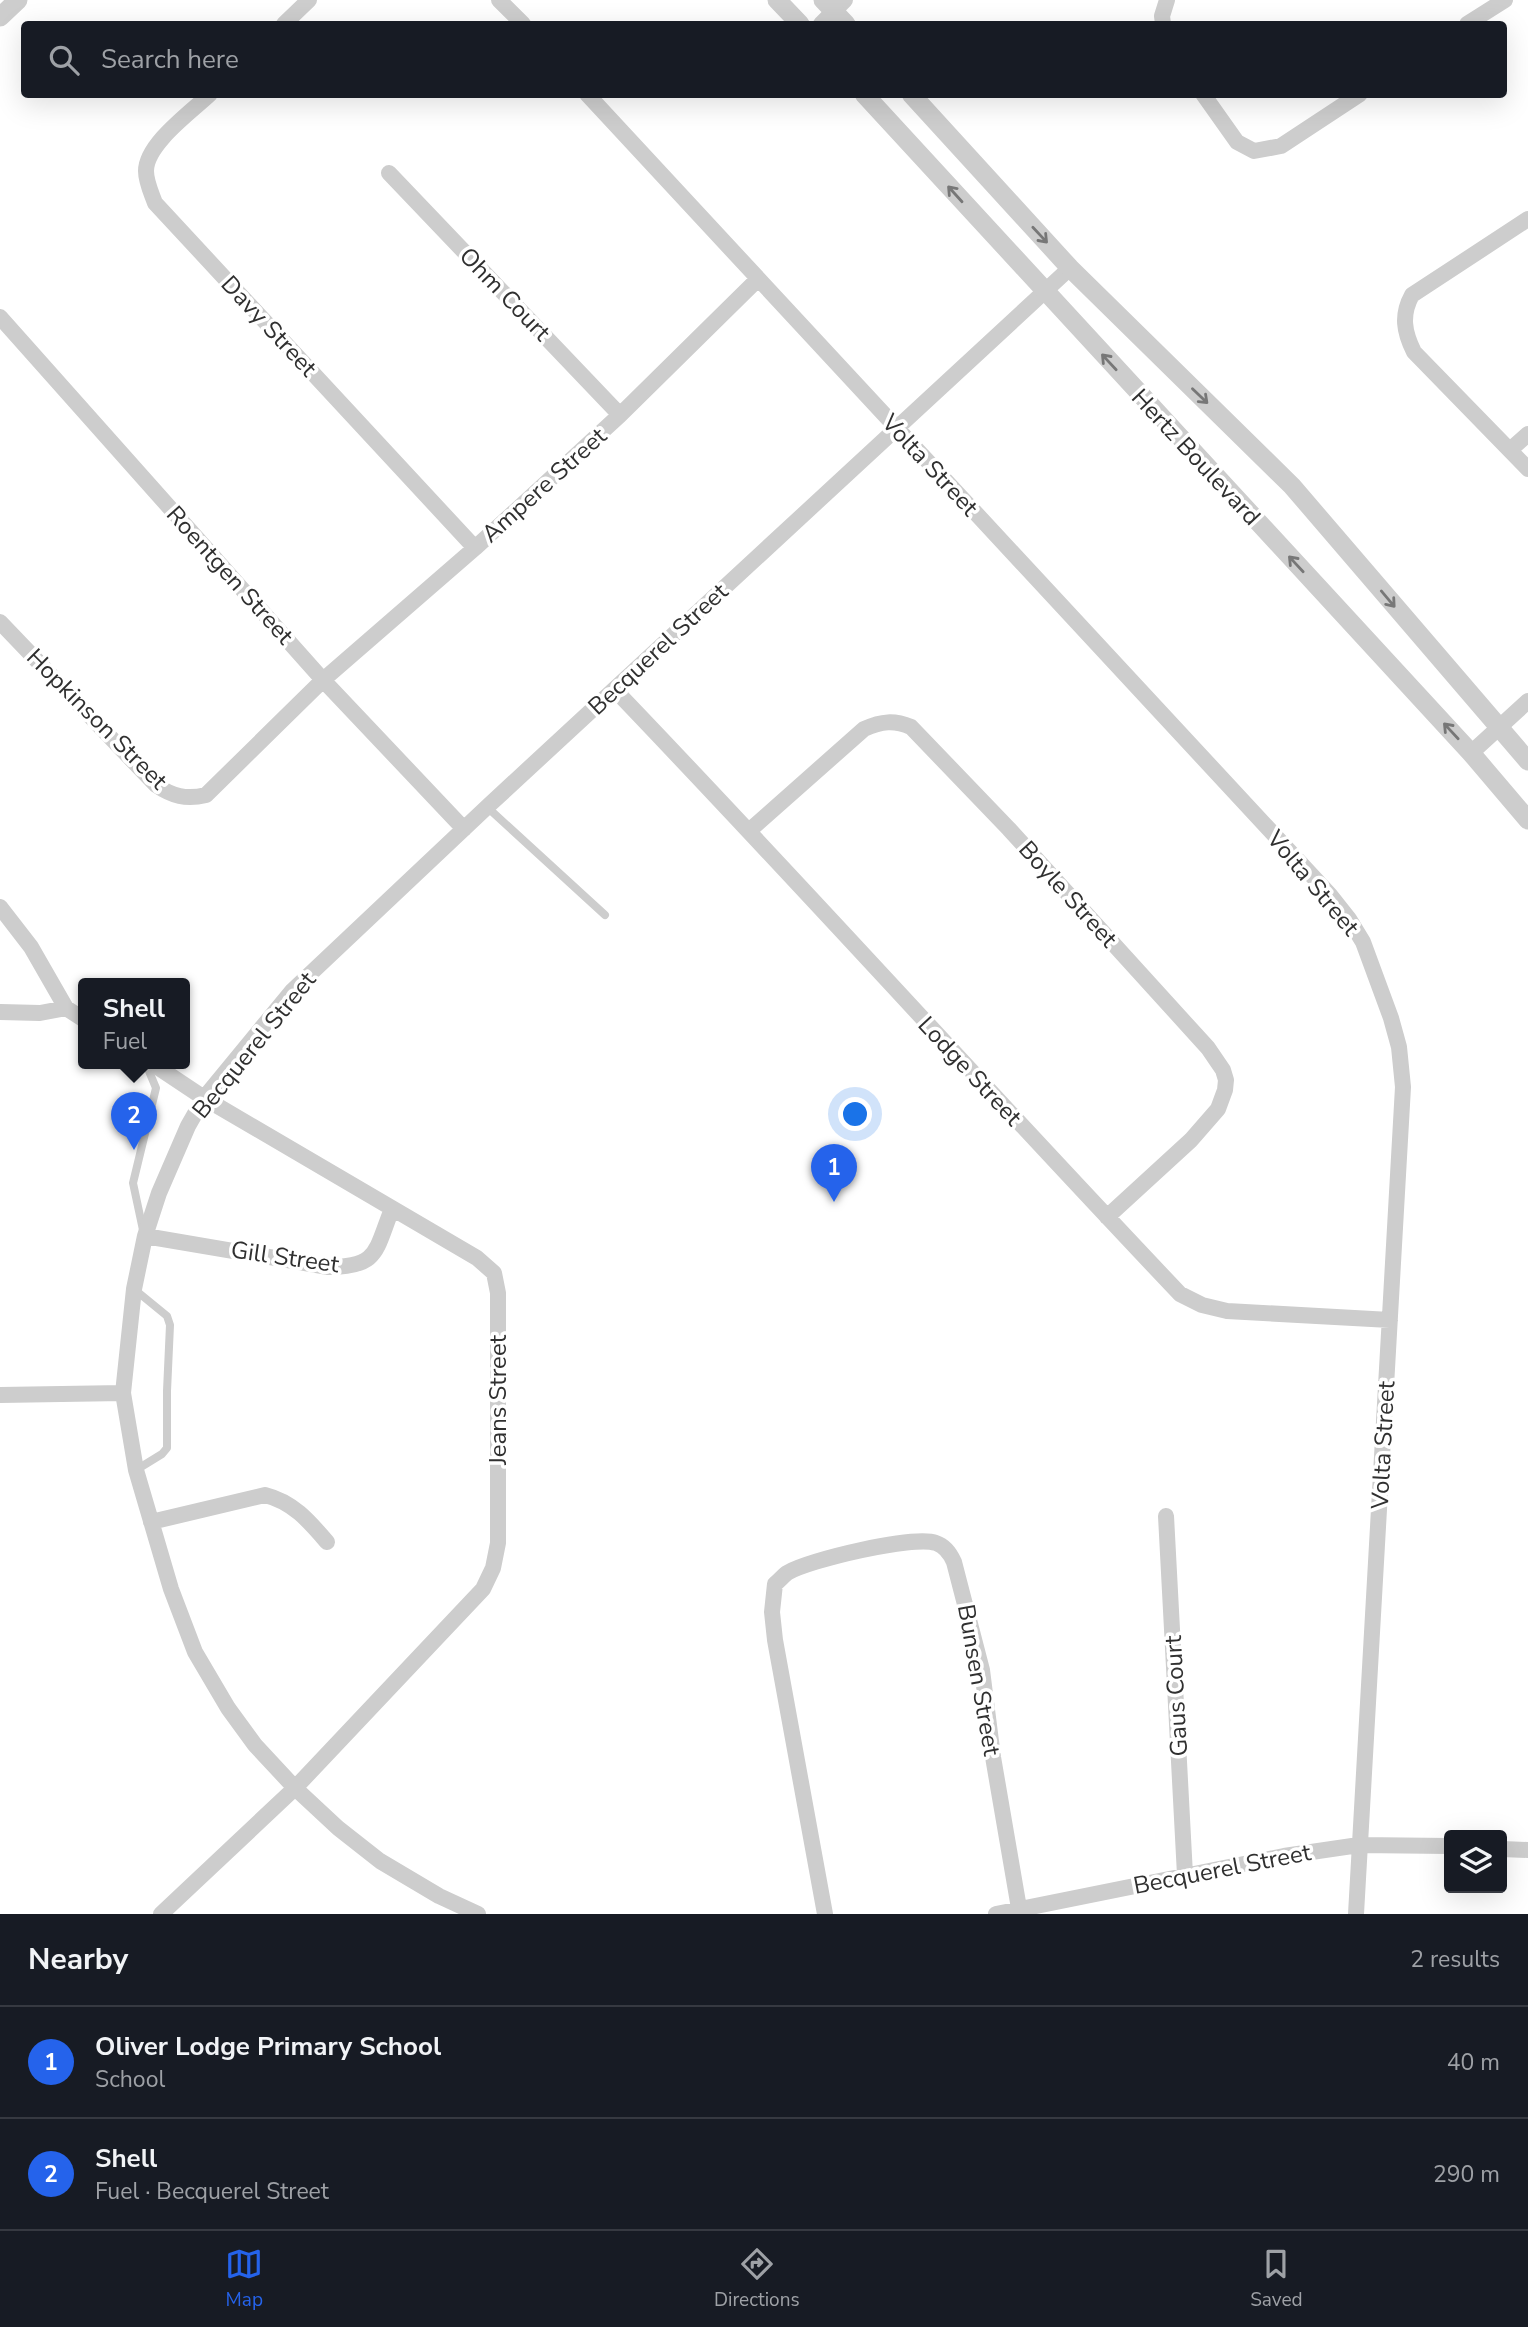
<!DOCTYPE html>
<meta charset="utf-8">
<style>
:root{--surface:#171b24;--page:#242831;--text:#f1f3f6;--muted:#9ea1a6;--line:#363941;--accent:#2563eb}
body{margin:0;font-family:"Nunito Sans",sans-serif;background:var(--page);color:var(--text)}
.controls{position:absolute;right:21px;bottom:21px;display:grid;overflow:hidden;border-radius:7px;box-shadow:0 7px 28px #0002}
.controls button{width:63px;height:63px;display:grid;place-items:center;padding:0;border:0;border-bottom:2px solid var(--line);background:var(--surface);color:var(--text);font:35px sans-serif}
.you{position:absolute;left:856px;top:1115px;width:24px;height:24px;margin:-18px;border:5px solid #fff;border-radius:50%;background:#1a73e8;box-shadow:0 0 0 10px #1a73e833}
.badge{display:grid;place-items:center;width:46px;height:46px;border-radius:50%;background:var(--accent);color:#fff;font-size:23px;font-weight:700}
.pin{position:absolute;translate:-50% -58px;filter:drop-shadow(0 2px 4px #0008)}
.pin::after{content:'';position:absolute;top:37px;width:24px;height:21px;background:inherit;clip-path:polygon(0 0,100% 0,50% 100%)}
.popup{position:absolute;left:78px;top:978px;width:112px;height:91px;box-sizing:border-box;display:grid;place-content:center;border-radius:7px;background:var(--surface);filter:drop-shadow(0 2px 5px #0005);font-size:23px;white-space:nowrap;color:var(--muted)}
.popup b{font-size:26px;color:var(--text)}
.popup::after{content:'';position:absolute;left:50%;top:100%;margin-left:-14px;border:14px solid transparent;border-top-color:var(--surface)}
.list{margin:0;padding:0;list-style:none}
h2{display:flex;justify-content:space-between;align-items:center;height:91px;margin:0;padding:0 28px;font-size:30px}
h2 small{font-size:23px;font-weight:400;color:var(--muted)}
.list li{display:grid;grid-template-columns:46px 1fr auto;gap:21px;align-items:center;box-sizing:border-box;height:112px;padding:0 28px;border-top:2px solid var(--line)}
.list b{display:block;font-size:26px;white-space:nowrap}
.list p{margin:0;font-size:23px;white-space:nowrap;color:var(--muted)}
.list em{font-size:23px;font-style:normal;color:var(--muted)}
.icon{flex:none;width:38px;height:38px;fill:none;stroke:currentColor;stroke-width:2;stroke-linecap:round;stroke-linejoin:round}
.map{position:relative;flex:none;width:1528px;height:1914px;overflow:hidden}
.search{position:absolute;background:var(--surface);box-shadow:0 7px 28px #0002;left:21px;right:21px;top:21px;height:77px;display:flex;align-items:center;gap:18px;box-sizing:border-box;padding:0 24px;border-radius:7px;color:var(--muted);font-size:26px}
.sheet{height:315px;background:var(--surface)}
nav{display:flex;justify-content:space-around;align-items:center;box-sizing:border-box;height:98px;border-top:2px solid var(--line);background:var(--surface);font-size:19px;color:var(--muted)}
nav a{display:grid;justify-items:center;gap:4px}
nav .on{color:var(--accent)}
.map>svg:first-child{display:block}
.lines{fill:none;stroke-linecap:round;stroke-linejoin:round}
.service{stroke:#cdcdcd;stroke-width:8}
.minor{stroke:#cdcdcd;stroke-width:16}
.tertiary{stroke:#cdcdcd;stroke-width:19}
.oneway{stroke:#777}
.labels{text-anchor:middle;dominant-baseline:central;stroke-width:7;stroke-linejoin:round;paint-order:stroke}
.street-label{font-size:24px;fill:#303030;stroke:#fff}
</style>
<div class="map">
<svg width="1528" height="1914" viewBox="0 0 1528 1914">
<rect width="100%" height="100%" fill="#fff"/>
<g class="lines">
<path class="service" d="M487,807L605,915
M143,1230L133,1183L156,1088L146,1064
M134,1289L167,1316L170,1325L167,1391V1448L162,1454L136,1470"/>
<path class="minor" d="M499,0L523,24
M284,24L309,0
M821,24L845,0
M1163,24L1162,16L1167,0
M1467,24L1505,0
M210,94C191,112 146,144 146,171C146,182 151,192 155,203L475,548
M587,94L1330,895L1349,919L1363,942L1391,1018L1399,1047L1403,1087L1356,1914
M1203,94L1237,142L1254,151L1281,146L1360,94
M389,173L620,415
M1528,219L1412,295C1401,315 1404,332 1414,352L1528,469
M0,317L323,680L464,829
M1510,450L1528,434
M0,622L156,785C172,796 186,800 206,795L323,680L475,548L620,415L757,280
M615,690C806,889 990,1094 1180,1294L1202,1305L1227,1311L1390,1320
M1471,753L1528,701
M750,830L864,729C882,721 894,720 911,727L1009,829L1208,1048L1223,1070L1226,1080L1225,1090L1218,1109L1191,1140L1107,1217
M0,907L31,947L66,1008L83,1019
M0,1012L40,1013L66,1008
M153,1064L204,1098L477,1258L494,1273L498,1293V1543L493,1568L483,1589L295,1788L161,1914
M145,1236L328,1267C379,1267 375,1251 392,1209
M0,1395L123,1393
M1166,1516L1185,1875
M151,1522L265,1495C293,1502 309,1521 327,1542
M1502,1849L1528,1850
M478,1914L439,1896L380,1861L338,1828L295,1788L255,1745L228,1708L195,1652L171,1589L136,1470L123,1393L134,1289L145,1236L159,1193L188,1126L204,1098L292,991L487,807L1070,268
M825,1914L775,1640L772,1612L775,1584C779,1581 783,1576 787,1573C808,1560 914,1535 936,1543C945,1546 950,1553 954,1562L982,1670L993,1757L1020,1914
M996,1914L1284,1856L1359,1845L1449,1846"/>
<path class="tertiary" d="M777,0L800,24
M823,0L846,24
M0,17L18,0
M864,94L1471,753L1528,820
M911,94L1070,268L1292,486L1528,761"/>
</g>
<defs><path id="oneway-shaft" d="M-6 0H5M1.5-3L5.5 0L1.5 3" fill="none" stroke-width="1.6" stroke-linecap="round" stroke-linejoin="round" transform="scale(1.75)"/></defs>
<g class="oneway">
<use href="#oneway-shaft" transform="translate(955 194) rotate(-132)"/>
<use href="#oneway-shaft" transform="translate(1040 235) rotate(47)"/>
<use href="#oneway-shaft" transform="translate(1109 362) rotate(-133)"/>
<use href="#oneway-shaft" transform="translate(1200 396) rotate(44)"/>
<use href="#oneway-shaft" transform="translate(1296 564) rotate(-133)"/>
<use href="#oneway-shaft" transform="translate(1388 599) rotate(50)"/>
<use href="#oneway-shaft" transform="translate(1451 731) rotate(-133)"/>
</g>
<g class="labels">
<g class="street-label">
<text transform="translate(505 294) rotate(46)">Ohm Court</text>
<text transform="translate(269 326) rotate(47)">Davy Street</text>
<text transform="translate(1196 457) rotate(47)">Hertz Boulevard</text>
<text transform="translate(930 465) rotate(47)">Volta Street</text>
<text transform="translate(544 485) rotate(-42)">Ampere Street</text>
<text transform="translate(230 575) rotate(48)">Roentgen Street</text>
<text transform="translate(658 649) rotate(-43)">Becquerel Street</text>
<text transform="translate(97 719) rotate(45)">Hopkinson Street</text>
<text transform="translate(1313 883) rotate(50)">Volta Street</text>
<text transform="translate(1068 894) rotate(48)">Boyle Street</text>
<text transform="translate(254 1045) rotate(-51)">Becquerel Street</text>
<text transform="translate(970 1071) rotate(47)">Lodge Street</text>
<text transform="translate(285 1257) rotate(8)">Gill Street</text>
<text transform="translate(498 1400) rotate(-90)">Jeans Street</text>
<text transform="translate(1383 1445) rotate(-87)">Volta Street</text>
<text transform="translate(979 1680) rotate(80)">Bunsen Street</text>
<text transform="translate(1176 1696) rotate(-93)">Gaus Court</text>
<text transform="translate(1222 1869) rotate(-11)">Becquerel Street</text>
</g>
</g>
</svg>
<div class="controls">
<button><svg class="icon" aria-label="layers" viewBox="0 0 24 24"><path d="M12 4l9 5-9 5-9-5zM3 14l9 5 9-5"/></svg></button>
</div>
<div class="you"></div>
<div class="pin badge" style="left:834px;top:1202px">1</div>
<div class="pin badge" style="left:134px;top:1150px">2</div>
<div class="popup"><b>Shell</b>Fuel</div>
<div class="search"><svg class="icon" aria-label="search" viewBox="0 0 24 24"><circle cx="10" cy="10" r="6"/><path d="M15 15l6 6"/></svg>Search here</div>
</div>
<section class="sheet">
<h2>Nearby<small>2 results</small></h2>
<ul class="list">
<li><span class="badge">1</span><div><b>Oliver Lodge Primary School</b><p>School</p></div><em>40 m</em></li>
<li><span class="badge">2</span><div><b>Shell</b><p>Fuel · Becquerel Street</p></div><em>290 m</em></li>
</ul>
</section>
<nav>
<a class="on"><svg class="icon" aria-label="map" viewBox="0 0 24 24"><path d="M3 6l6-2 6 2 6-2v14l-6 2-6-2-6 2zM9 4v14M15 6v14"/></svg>Map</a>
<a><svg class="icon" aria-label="directions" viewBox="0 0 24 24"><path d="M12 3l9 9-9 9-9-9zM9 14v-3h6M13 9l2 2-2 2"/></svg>Directions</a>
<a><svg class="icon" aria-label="saved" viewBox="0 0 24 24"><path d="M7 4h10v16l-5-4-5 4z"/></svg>Saved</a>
</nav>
